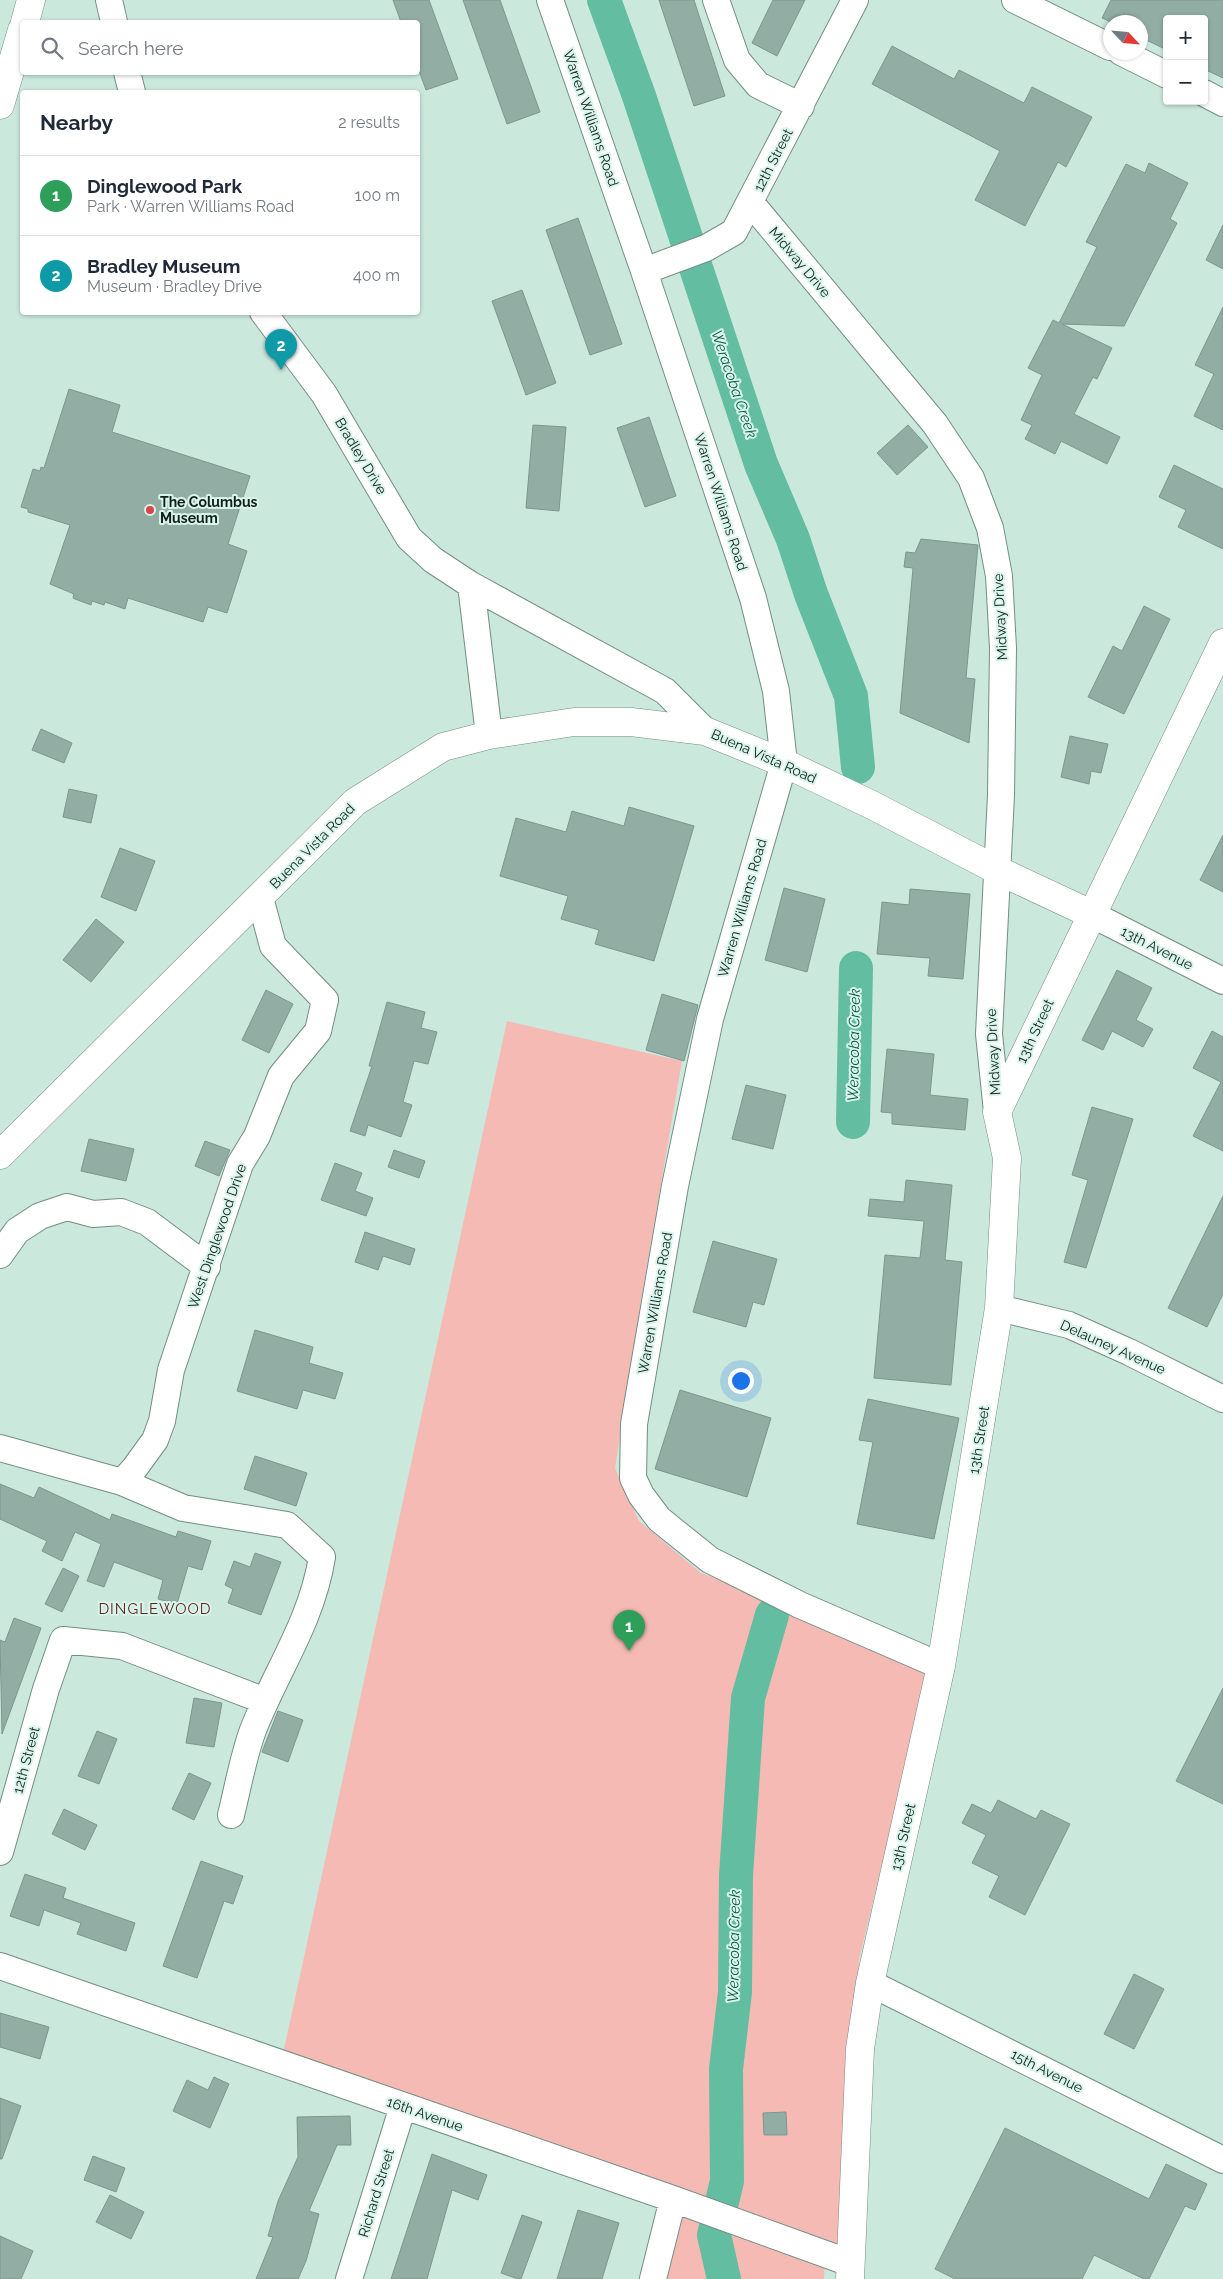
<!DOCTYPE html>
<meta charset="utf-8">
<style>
:root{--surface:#fff;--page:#f2f2f3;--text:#1f2937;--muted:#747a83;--line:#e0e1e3;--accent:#1a73e8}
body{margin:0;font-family:Raleway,sans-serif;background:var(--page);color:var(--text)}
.controls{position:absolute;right:15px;top:15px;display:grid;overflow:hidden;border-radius:5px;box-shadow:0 1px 4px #0004}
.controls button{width:45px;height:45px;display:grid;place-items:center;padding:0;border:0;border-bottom:1px solid var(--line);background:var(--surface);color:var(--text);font:25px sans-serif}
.compass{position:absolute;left:1103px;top:15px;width:45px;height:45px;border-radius:50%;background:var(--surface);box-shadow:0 1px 4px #0004;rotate:116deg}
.you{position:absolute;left:740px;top:1380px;width:18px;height:18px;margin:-12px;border:4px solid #fff;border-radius:50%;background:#1a73e8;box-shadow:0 0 0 8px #1a73e833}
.badge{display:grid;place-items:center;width:32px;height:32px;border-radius:50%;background:var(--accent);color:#fff;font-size:16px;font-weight:700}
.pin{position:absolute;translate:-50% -41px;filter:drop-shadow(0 1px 2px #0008)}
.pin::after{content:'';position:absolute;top:26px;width:18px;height:15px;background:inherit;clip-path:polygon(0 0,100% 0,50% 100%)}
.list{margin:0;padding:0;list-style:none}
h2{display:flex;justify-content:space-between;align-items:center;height:65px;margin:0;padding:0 20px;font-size:21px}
h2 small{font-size:16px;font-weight:400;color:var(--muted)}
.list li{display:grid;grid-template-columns:32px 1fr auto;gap:15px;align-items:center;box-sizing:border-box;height:80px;padding:0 20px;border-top:1px solid var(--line)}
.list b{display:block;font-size:19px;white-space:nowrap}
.list p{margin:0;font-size:16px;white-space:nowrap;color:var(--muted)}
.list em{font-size:16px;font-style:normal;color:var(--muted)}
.icon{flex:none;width:28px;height:28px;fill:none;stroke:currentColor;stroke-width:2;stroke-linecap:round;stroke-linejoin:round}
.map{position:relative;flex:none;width:1223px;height:2279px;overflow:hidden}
.search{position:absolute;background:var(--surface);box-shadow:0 1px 4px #0004;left:20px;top:20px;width:400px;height:55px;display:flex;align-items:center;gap:12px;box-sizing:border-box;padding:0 18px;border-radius:5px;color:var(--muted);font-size:19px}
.panel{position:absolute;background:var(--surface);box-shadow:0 1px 4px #0004;left:20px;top:90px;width:400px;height:225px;border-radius:5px}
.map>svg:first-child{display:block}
.green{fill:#f6bab5}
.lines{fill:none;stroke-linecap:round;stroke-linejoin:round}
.river{stroke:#63bda1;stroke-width:34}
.building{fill:#92aea4;stroke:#7c978d}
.minor-casing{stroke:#738e84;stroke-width:28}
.major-casing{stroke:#738e84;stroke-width:29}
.minor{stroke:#fff;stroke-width:26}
.major{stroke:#fff;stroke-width:28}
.poi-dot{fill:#d6464a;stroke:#d8f5eb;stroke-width:2}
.labels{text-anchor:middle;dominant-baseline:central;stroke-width:4;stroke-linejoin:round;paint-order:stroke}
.street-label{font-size:14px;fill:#141f1b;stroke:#d8f5eb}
.poi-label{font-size:14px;font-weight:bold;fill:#141f1b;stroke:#d8f5eb;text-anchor:start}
.water-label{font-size:15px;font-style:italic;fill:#0c5845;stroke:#d8f5eb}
.neighbourhood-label{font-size:15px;letter-spacing:1px;fill:#662122;stroke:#d8f5eb}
</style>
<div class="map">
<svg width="1223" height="2279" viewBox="0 0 1223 2279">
<rect width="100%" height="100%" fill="#cbe8dd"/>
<path class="green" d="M507,1021L682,1061L640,1306L615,1468L639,1521L701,1573L848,1626L927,1676L859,1960L841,2251L283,2054Z
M682,2210L825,2264L824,2279H664Z"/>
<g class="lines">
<path class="river" d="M604,0L639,96L761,464L793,539L811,594L851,696L858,767
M853,1122L856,968
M724,2279L714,2235L727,2181L726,2069L735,1992L736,1875L748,1698L772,1615"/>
</g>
<path class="building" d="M393,0H429L458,79L426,90L418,68V22H401Z
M463,0H500L540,112L507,124Z
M659,0H694L725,96L694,106Z
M773,0H805L777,56L752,43Z
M1111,0H1223V78L1204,69V19H1167V50L1140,37V22H1111L1102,18Z
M892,46L954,79L959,70L1024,103L1032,87L1092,117L1066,167L1058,162L1025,226L975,200L1000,151L872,84Z
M1149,163L1188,183L1170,219L1177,223L1124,326L1062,324L1112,348L1097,379L1093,377L1074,414L1120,437L1107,464L1061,441L1055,454L1025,439L1032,425L1021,420L1042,375L1028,368L1053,320L1059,323L1097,247L1086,242L1126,164L1145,173Z
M578,218L622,344L590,355L546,230Z
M1223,225V269L1206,260Z
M522,290L556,383L526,395L492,301Z
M1223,307V430L1194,416L1214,374L1195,365Z
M69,389L120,405L112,432L250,476L228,544L247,551L227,613L208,607L203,622L128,598L125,609L105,602L104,605L92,601L91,605L75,599L73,598L74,594L50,584L70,525L28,512V509L21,507L33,469L40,471L41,467L44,468Z
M649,417L676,496L645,507L617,428Z
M533,425L566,427L559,511L526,508Z
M908,425L928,447L897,475L877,453Z
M1174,465L1223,489V549L1178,527L1186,510L1159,497Z
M921,539L978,545L966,678L975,679L969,743L900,713L913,568L904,567L906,552L915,553Z
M1144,606L1170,619L1124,714L1088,697L1113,646L1122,651Z
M41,729L72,743L64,763L32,750Z
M1070,736L1108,744L1101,773L1091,771L1089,784L1061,777Z
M69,789L97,795L91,823L63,817Z
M629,807L694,826L654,961L595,944L599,930L561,919L568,896L500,876L516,818L566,832L572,811L624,826Z
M1223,835V892L1200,880Z
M120,848L155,861L136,911L101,897Z
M784,888L825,899L807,972L765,960Z
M910,889L970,894L963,979L928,976L930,958L877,954L882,902L909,905Z
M96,919L124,942L91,982L63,960Z
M1117,970L1152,988L1136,1020L1153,1029L1143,1047L1112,1031L1103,1050L1082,1040Z
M266,990L293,1004L269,1053L242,1040Z
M662,994L698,1005L684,1061L646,1050Z
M387,1002L425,1012L421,1028L437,1032L428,1064L414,1061L403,1102L412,1105L401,1137L368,1125L365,1136L350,1131L372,1066H369Z
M1212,1031L1223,1037V1151L1193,1136L1221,1082L1193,1068Z
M887,1049L934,1054L930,1095L968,1099L965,1130L892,1124V1113L881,1112Z
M746,1085L786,1095L773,1149L732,1139Z
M1092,1107L1133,1119L1086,1268L1064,1262L1088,1180L1072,1175Z
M89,1139L134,1149L126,1181L81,1171Z
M205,1141L230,1150L219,1176L195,1166Z
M394,1150L425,1161L419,1178L388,1167Z
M335,1163L362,1173L355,1191L373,1198L366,1216L321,1200Z
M906,1180L952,1185L945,1260L962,1262L951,1385L874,1378L885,1255L920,1258L924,1221L868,1216L870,1199L904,1202Z
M1223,1196V1294L1207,1327L1168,1308Z
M365,1232L415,1249L410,1265L383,1256L378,1270L355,1262Z
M713,1241L777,1259L764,1305L753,1302L746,1327L693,1312Z
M255,1330L313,1347L309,1363L343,1373L335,1399L303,1390L297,1409L237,1391Z
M680,1390L771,1418L747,1497L655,1469Z
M868,1399L959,1418L934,1539L857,1524L873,1442L859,1440Z
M255,1456L307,1473L296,1506L244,1489Z
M0,1484L34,1498L39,1487L110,1520L112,1514L176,1537L178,1531L211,1541L202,1570L188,1566L177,1604L158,1599L163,1580L114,1562L104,1587L87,1581L101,1544L75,1532L62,1561L42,1551L47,1541L0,1519Z
M255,1553L281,1562L261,1615L228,1603L233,1589L225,1585L234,1561L250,1567Z
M63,1568L79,1576L62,1612L45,1604Z
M14,1618L41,1628L2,1734L0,1640L5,1642Z
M1223,1688V1804L1176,1781Z
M194,1698L222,1703L214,1747L186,1743Z
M278,1711L303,1720L288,1762L262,1752Z
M97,1731L117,1739L99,1784L78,1776Z
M189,1773L211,1783L194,1820L172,1809Z
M998,1800L1036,1819L1041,1810L1070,1824L1025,1915L989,1897L999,1876L972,1863L986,1835L962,1823L972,1804L991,1813Z
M64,1809L97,1825L85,1850L52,1834Z
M201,1861L243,1876L233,1904L224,1901L197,1978L163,1966Z
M25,1874L66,1888L63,1898L135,1923L126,1951L77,1934L81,1923L44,1910L39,1926L10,1916Z
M1134,1974L1164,1989L1134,2049L1104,2034Z
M0,2013L49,2027L40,2059L0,2047Z
M214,2077L229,2084L210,2128L173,2111L187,2080L208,2090Z
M0,2098L21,2106L2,2159H0Z
M786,2112L787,2135H764L763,2113Z
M350,2116L351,2145H337L309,2211L319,2214L306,2261L298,2279H256L273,2237L268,2236L278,2201L298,2157L297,2117Z
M1005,2128L1149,2199L1166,2164L1207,2184L1195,2210L1185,2206L1149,2279H1144L1094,2255L1082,2279H955L935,2269Z
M432,2154L487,2175L478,2200L452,2190L427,2279H391Z
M93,2156L125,2168L116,2192L84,2180Z
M110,2195L144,2212L131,2239L96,2222Z
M578,2210L619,2223L602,2279H557Z
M522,2215L542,2222L521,2279H518L501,2273Z
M0,2236L33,2251L21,2279H0Z"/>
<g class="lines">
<g class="minor-casing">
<path id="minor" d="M109,0L114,22
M550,0L644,271L753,598L776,691L784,763L710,1019L675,1186L634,1424L633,1478L641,1495L659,1519L710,1560L800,1605L941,1666
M716,0L737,60L758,85L801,106
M1015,0L1110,47
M1121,52L1167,75
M127,72L132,92
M1204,93L1223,103
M751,203L935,424L971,478L990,528L999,576L1003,648L1001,795L989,1034L997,1112
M644,271L706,248L734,232L855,0
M263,312L324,394L409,538L433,560L471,585L665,691L705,731
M471,585L489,735
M1091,914L1223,981
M0,1255L17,1231L40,1216L67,1207L93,1214L121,1212L147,1222L207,1267
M999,1308L1069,1325L1129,1352L1223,1399
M0,1448L122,1482L183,1508L287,1525L322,1557C312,1621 276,1671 253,1730C243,1757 238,1787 231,1815
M122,1482L134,1469L155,1440L162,1421L171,1370L240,1164L257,1136L281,1076L318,1031L325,1000L273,946L260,898
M0,1852L46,1689L63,1640L122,1646L265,1701
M0,1966L673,2199L850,2263
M870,1983L1223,2160
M349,2279L403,2106
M653,2279L673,2199"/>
</g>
<g class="major-casing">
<path id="major" d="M25,22L31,0
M0,105L22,30
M0,1155L355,802L443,747L489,735L574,722H631L705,731L784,763L872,805L997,870L1091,914
M850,2279L860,2049L870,1983L941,1666L999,1308L1007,1158L997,1112L1223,643"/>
</g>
<use href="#minor" class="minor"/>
<use href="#major" class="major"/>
</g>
<circle class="poi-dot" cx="150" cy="510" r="5"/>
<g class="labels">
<g class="street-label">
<text transform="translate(591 118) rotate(71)">Warren Williams Road</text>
<text transform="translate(773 160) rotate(-63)">12th Street</text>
<text transform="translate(800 262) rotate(50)">Midway Drive</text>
<text transform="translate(361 456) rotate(59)">Bradley Drive</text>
<text transform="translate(721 502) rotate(72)">Warren Williams Road</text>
<text transform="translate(1000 617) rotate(-93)">Midway Drive</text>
<text transform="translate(764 756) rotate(24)">Buena Vista Road</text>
<text transform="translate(312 846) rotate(-45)">Buena Vista Road</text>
<text transform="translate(742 908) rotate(-74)">Warren Williams Road</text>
<text transform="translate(1157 948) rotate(27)">13th Avenue</text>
<text transform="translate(1035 1031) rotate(-65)">13th Street</text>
<text transform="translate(993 1052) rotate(-93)">Midway Drive</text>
<text transform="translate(217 1236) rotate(-71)">West Dinglewood Drive</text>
<text transform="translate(655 1303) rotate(-80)">Warren Williams Road</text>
<text transform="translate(1113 1347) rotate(24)">Delauney Avenue</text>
<text transform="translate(979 1440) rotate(-81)">13th Street</text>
<text transform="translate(26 1760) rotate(-75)">12th Street</text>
<text transform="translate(903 1837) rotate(-77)">13th Street</text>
<text transform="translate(1047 2071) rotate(27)">15th Avenue</text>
<text transform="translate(425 2114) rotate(19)">16th Avenue</text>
<text transform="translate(376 2193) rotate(-73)">Richard Street</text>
</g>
<g class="poi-label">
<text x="160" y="502">The Columbus<tspan x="160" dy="16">Museum</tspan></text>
</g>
<g class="water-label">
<text transform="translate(734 384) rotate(71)">Weracoba Creek</text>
<text transform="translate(854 1045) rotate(-89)">Weracoba Creek</text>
<text transform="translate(734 1946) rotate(-89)">Weracoba Creek</text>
</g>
<g class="neighbourhood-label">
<text x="155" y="1609">DINGLEWOOD</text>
</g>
</g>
</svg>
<div class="controls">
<button>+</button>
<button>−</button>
</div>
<svg class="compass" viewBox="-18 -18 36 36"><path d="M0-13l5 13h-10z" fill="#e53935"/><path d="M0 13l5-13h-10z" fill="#747a83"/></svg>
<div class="you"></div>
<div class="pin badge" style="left:629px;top:1651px;background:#2e9e5b">1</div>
<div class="pin badge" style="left:281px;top:370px;background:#0f9aa8">2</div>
<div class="search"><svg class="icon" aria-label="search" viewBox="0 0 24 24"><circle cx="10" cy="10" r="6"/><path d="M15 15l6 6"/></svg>Search here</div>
<section class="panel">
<h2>Nearby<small>2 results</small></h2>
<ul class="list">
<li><span class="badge" style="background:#2e9e5b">1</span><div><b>Dinglewood Park</b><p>Park · Warren Williams Road</p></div><em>100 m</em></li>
<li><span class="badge" style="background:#0f9aa8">2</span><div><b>Bradley Museum</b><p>Museum · Bradley Drive</p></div><em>400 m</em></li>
</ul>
</section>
</div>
